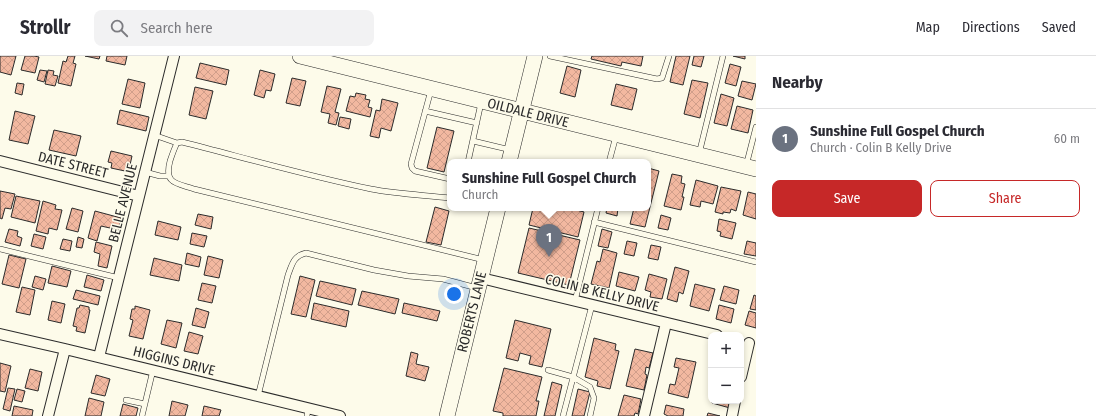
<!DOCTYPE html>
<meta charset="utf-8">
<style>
:root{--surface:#fff;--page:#f2f2f3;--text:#2b2b33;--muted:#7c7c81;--line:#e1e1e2;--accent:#c62828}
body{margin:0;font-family:"Fira Sans Condensed",sans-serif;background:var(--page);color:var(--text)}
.controls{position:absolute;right:12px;bottom:12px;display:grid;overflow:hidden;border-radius:8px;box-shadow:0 2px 6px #0003}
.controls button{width:36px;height:36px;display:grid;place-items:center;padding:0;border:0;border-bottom:1px solid var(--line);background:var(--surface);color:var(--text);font:20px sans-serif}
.you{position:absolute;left:454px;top:238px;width:14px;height:14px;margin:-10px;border:3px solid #fff;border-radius:50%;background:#1a73e8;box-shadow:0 0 0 6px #1a73e833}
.badge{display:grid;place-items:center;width:26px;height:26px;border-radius:50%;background:var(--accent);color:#fff;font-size:13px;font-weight:700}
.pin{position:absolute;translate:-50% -33px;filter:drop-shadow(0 1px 2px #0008)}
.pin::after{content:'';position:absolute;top:21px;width:14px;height:12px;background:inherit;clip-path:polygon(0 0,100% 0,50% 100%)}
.popup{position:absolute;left:447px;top:103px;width:204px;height:52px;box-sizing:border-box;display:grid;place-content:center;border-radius:8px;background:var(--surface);filter:drop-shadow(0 1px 3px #0005);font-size:13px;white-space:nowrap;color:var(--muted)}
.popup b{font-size:15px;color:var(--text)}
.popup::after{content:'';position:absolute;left:50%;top:100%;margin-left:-8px;border:8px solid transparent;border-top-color:var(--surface)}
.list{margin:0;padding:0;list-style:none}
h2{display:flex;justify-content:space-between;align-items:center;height:52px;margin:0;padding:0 16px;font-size:17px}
h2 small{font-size:13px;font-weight:400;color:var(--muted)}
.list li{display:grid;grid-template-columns:26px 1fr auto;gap:12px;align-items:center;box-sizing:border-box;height:60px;padding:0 16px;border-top:1px solid var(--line)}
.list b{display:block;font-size:15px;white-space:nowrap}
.list p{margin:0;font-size:13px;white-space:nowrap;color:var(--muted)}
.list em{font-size:13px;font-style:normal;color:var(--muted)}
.actions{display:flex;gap:8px;padding:12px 16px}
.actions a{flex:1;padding:9px 0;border:1px solid var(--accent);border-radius:8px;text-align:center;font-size:14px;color:var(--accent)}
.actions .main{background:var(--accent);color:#fff}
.icon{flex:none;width:22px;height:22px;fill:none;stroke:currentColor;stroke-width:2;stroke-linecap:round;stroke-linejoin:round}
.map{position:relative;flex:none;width:756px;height:360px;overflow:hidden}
header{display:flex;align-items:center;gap:24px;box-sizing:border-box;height:56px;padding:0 20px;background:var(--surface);border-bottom:1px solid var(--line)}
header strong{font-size:19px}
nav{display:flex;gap:22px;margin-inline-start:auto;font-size:14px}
.search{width:280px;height:36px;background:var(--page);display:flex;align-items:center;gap:10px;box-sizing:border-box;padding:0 14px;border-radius:8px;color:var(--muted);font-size:15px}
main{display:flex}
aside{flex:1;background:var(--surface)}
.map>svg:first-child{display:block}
.building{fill:url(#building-cross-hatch);stroke:#2b2b2b}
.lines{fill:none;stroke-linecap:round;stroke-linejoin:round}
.lane-casing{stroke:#2b2b2b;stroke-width:6}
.street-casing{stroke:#2b2b2b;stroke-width:12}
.secondary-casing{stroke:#2b2b2b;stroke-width:16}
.lane{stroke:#fdfbea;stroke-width:5}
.street{stroke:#fdfbea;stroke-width:10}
.secondary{stroke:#fdfbea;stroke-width:15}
.labels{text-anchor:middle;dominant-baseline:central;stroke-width:3;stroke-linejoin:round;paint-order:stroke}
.street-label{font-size:14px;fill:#2b2b2b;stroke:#fdfbea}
</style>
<header>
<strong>Strollr</strong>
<div class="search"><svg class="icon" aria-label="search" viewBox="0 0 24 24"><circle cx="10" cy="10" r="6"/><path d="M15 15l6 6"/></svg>Search here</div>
<nav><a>Map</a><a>Directions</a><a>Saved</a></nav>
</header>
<main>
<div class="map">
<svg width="756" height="360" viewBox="0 0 756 360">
<defs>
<pattern id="building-cross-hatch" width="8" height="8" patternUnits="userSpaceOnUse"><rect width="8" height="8" fill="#f2b8a0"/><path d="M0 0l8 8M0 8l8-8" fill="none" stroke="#d09e8a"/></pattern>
</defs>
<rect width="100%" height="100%" fill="#fdfbea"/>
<path class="building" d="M0,0H16L11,19L0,16Z
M25,0H34L39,1L35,17L21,14Z
M68,0H75L73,7L76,8L71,30L58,27L63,5L66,6Z
M85,0H100L99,3Z
M107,0H127L125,9L106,5Z
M592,0H643L641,10L622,6L621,10L591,3Z
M676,0H690L683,29L670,26Z
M694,0H704L701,11L692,9Z
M733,0H745V3Z
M200,7L229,14L226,29L196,22Z
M730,8L741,11L736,30L725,27Z
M567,10L581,14L575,41L560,37Z
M40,14L47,15L44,26L37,24Z
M48,14L54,15L53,19L58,20L55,30L45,28Z
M260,14L275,18L271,35L266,34L264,42L254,39Z
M292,22L306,25L300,50L286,47Z
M128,23L145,27L140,52L122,48Z
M692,24L708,27L700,62L684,58Z
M742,25L756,28L752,44L738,40Z
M17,27L24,28L22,39L15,37Z
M616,28L637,33L632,54L611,49Z
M327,30L341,33L335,56L339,57L336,69L328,67L330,58L321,56Z
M195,31L213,35L206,63L189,59Z
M356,37L366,39L365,43L370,44L368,51L372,52L370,61L346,55L350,40L355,41Z
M721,38L734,42L727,70L714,67Z
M382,43L398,47L391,75L381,72L379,82L370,80L376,54L380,55Z
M737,50L753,54L748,77L731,73Z
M120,54L149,61L146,75L117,68Z
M15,55L35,60L28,88L9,84Z
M340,61L351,63L349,73L338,70Z
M437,71L454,75L444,116L427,112Z
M54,74L81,80L76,100L49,94Z
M111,95L132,100L130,109L127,108L125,115L111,112L112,107L108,106Z
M648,112L659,115L645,171L630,168L634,152H648Z
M672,118L682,120L681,127L685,128L682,141H684L681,154L664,150Z
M696,124L718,130L713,148L701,145L700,151L690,149Z
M721,131L741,135L736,155L731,153L730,157L723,156V158L715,156Z
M0,135L15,138L11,153L5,152L2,163L0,162Z
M748,136L756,138V163L743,159Z
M16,140L40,145L35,167L11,161Z
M43,145L56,149L55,153L62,154L57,174L49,172L48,178L36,175Z
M435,151L449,155L441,189L426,186Z
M72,152L83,155L78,176L66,173Z
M533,152H569L584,156L578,181L529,169Z
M607,152H618L617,160L606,157Z
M95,155L121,162L119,174L101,170L97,185L88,182Z
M198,158L213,161L211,173L195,169Z
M661,159L671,162L668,174L658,172Z
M719,163L736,167L732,183L720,180L721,176L717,175Z
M158,165L181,171L178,184L155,179Z
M529,172L580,184L569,229L518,217Z
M9,173L18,175L17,180L22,182L20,190L5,186Z
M602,173L612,176L608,192L598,190Z
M192,177L207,180L204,191L190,188Z
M34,178L46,181L43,193L31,190Z
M78,181L84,183L82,192L76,191Z
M63,183L72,185L70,195L60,193Z
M627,185L637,187L634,200L624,198Z
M747,185L756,187V200L744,198Z
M96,186L112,190L107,212L98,210L100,198L94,196Z
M651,189L661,191L658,204L648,202Z
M603,193L617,197L609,232L591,228L597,205L600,206Z
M187,197L201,201L199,211L185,208Z
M9,199L26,203L19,232L2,228Z
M208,200L223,204L219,222L204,219Z
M154,202L182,209L179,225L150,219Z
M52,210L71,215L67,231L48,227Z
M675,211L689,215L683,238L679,236L677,246L667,243Z
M619,216L639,221L635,235L616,230Z
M649,218L667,223L662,243L650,241L651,236L645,234Z
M87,219L104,224L101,235L84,231Z
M35,220L46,223L43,234L32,231Z
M300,220L315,224L306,261L291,258Z
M320,225L356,233L352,249L316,240Z
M202,227L216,230L212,247L198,244Z
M695,228L715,233L709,255L690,250Z
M724,230L739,234L736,248L720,244Z
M22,231L35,234L30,259L16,256Z
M76,234L100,240L98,249L73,243Z
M362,235L399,243L395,258L358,249Z
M754,239L756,240V254L750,253Z
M52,245L65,248L61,267L48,264Z
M314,247L349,255L346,271L311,263Z
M404,247L440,255L437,265L402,257Z
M80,249L89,251V254H90L85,277L76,275L77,271L73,270L77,252H79Z
M719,249L734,253L731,267L716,263Z
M135,250L150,254L143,283L129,280L133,264L130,263L132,253H135Z
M196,252L209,256L205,272L192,269Z
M749,255L756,257V272L745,269Z
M167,264L182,267L176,292L161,288Z
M515,264L551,273L542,311L529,308L531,300L520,297L518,305L506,302Z
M189,276L203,280L198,298L184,295Z
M594,282L616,288L615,294L619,295L610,333L597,330L598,325L585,321Z
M635,293L653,297L649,312L646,311L645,318L647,319L644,334L626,330Z
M411,296L418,298L416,308L429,311L425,325L406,320Z
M676,302L696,306L688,342L668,337L670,328L675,329L679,312L674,311Z
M0,307L11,310L5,336L0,335Z
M504,312L542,321L536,345H539L536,360H503V357L493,355Z
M30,313L42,316L38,335L25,332Z
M96,319L110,323L105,340L91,337Z
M552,326L562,329L555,360H544Z
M8,332L15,333L10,355L3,353Z
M17,333L25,335L22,346L14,344Z
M578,333L590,336L584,360H572Z
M624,339L641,343L638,358L635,357L634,360H618Z
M89,342L104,346L101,360H85Z
M172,345L188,349L185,360H169Z
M712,345H731L730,352L712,347Z
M123,348L138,352L136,360H120Z
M666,349L684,353L683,360H668L664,358Z
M14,350L33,354L32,360H12Z
M204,350L221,354L219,360H202Z
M708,357L720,360H707Z"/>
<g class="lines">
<g class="lane-casing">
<path id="lane" d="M550,0L657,23L662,22L669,0
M431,34L411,108L412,112L415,115L450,123
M425,55L477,67
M154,79L177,87
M473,85L511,94
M699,98L723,0
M468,106L481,47
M609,106L616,80
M746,110L756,71
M145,116L160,120H168
M450,142C424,139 397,138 371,133C308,120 245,102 182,86L177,87C174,93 172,99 170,105C164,128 176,127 194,133L484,204
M594,166L756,206
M0,193L119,222
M575,245L598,152
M548,314L573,321L590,331L594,342L590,360
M258,340L288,219C292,209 293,200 306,197L374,214L408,220L443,223L477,232
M126,344L145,348
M142,360L153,314
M307,360L308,352
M563,360L592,249"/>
</g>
<g class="street-casing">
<path id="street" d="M0,105L139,140
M481,222L717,279
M0,278L65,293L340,360
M99,301L174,0
M741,321L749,287
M48,360L65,293
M644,360L666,267
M732,360L735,345"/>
</g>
<g class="secondary-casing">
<path id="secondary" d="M300,0L756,113
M509,106L535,0
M447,360L498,152"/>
</g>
<use href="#lane" class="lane"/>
<use href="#street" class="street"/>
<use href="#secondary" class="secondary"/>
</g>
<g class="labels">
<g class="street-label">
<text transform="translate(528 57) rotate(14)">OILDALE DRIVE</text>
<text transform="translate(73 109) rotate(14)">DATE STREET</text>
<text transform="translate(123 147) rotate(-76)">BELLE AVENUE</text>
<text transform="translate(602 237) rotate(14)">COLIN B KELLY DRIVE</text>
<text transform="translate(472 256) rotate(-76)">ROBERTS LANE</text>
<text transform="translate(174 305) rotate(14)">HIGGINS DRIVE</text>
</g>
</g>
</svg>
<div class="controls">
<button>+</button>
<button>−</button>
</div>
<div class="you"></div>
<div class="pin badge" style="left:549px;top:201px;background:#6b7280">1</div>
<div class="popup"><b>Sunshine Full Gospel Church</b>Church</div>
</div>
<aside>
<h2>Nearby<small></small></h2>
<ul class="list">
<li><span class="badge" style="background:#6b7280">1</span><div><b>Sunshine Full Gospel Church</b><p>Church · Colin B Kelly Drive</p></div><em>60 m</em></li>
</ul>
<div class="actions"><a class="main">Save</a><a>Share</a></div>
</aside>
</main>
